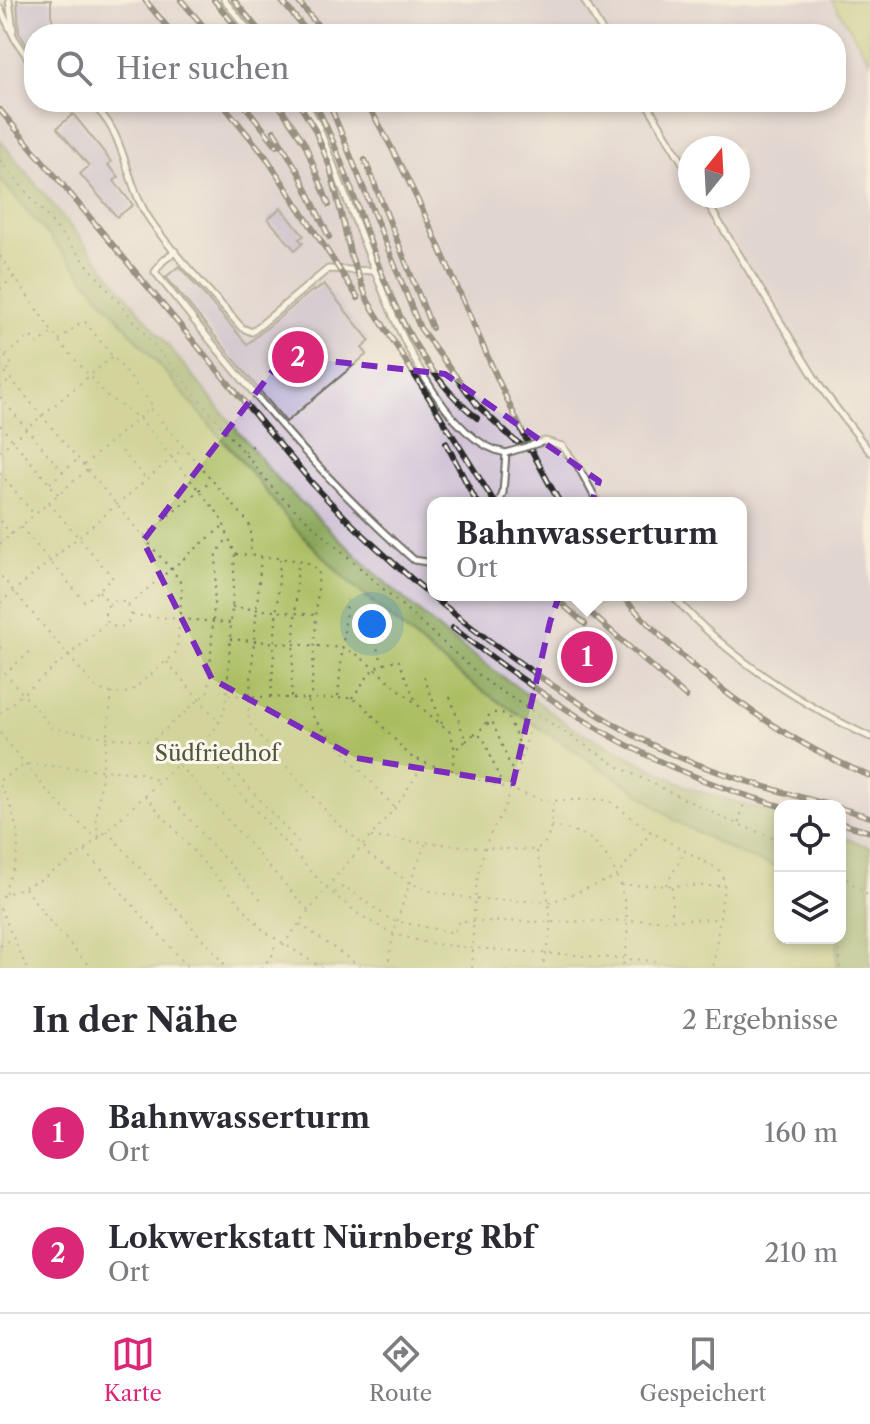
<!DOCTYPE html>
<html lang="de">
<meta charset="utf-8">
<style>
:root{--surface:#fff;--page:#f7f7f7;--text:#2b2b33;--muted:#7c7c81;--line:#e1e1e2;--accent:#db2777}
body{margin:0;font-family:"Libre Caslon Text",serif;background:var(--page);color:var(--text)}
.controls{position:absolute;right:24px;bottom:24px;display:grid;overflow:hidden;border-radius:16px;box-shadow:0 4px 12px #0003}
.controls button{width:72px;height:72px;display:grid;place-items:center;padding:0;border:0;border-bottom:2px solid var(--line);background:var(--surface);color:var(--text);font:40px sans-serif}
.compass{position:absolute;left:678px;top:136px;width:72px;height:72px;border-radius:50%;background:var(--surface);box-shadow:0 4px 12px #0003;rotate:18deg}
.you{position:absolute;left:372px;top:624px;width:28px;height:28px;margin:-20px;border:6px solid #fff;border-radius:50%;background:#1a73e8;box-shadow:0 0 0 12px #1a73e833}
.badge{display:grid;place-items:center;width:52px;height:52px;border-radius:50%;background:var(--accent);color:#fff;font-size:26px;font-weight:700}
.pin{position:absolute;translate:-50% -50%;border:4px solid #fff;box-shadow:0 2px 8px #0006}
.popup{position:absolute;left:427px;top:497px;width:320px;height:104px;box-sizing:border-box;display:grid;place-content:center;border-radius:16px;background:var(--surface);filter:drop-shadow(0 2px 6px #0005);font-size:26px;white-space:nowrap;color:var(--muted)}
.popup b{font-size:30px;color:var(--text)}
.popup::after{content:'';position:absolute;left:50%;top:100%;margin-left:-16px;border:16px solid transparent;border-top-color:var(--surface)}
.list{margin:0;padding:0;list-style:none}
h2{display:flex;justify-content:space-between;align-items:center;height:104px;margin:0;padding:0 32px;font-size:34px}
h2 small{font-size:26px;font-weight:400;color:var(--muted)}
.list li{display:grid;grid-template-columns:52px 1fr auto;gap:24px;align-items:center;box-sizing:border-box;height:120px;padding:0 32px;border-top:2px solid var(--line)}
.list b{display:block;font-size:30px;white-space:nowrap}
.list p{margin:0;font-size:26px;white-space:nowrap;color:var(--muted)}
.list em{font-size:26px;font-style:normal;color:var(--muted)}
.icon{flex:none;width:44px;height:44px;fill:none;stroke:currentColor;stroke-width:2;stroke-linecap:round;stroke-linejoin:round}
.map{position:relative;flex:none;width:870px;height:968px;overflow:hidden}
.search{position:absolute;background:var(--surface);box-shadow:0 4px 12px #0003;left:24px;right:24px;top:24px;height:88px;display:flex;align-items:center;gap:20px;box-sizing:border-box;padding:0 28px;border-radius:32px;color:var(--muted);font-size:30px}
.sheet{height:344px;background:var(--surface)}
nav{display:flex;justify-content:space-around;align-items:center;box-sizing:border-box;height:112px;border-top:2px solid var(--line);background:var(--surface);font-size:22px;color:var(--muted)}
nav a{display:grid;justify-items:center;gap:4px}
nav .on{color:var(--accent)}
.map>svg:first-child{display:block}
.industrial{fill:#ccbed4;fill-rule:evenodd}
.green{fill:#aabd60;stroke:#6a7446;stroke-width:2}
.forest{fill:#87a456;stroke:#596840;stroke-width:2}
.building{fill:#aaa1d4}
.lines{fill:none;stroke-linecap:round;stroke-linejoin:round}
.service-casing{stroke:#716d63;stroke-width:9}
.path{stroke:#716d63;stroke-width:2;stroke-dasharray:2 6;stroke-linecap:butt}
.service{stroke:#fff;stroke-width:5}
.rail-casing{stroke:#2b2b2b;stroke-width:6}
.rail{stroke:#fbf7ec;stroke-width:3;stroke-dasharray:9;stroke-linecap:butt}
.service-bridge-casing{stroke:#716d63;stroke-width:9;stroke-linecap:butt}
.service-bridge{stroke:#fff;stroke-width:5}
.marked{fill:none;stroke:#7b2cbf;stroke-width:6;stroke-dasharray:16 10;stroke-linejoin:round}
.labels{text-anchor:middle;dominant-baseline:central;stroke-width:6;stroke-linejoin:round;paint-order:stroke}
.park-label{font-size:22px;fill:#51573b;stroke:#fbf7ec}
</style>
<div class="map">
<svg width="870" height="968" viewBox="0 0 870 968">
<rect width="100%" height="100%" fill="#fbf7ec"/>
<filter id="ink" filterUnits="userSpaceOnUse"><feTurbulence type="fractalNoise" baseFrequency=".0125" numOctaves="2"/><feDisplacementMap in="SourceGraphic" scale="16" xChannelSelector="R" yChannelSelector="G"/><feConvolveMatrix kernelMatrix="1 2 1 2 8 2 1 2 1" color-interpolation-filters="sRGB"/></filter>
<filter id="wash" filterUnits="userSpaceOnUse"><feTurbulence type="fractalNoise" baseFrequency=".006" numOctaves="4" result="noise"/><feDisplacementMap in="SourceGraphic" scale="32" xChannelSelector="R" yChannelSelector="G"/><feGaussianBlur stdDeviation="1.8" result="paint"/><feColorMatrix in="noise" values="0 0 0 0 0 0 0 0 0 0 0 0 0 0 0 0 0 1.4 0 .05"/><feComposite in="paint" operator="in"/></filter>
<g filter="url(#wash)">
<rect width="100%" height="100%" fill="#f2e7cc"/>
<path class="industrial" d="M0,0H832L870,61V847L840,836V806H780V815L692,789L570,726L443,633L378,576L277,479L0,140ZM34,34H836V102H34ZM690,148H738V196H690ZM433,503H741V595H433Z"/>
<path class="green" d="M832,0H870V61Z
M0,179L253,475L294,527L348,581L433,654L475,686L634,789L674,820L737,853L780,868V938H838L837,968H0Z"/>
<path class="forest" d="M0,140L277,479L378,576L443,633L570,726L692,789L780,815V868L737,853L674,820L634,789L475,686L433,654L348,581L294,527L253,475L0,179Z
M840,836L870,847V968H837L838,938H840Z"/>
<g id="blocks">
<path class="building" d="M17,0H51V15L57,34H34V57L19,33Z
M73,114L104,152L111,162L108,165L119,177L114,181L133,205L117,217L80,174L89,166L57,128Z
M281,208L304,236L299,239L303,243L295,250L268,219Z
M179,266L247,344L313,290L314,292L324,284L370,341L362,348L367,354L286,422L166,277Z"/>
</g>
</g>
<g filter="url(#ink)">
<use href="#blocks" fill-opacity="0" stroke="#716d63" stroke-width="2"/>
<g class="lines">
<g class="service-casing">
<path id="service" d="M9,0L13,30
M224,0L252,34
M584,0L604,34
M0,8L15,39L34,67
M89,102C127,130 124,183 150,220C176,258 211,292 242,328L252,332L328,269L375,271C395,324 444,442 506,453L503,493L499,503
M305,102L318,126L375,271
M646,102L690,175
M703,196L821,388L870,452
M175,251L162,262L155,272C236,373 316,474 414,560L433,563
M562,446L578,466L598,503
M672,595C726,656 797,702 870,737"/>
</g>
<path class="path" d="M0,160L279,495L487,682L619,767L723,818L780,841
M0,256L58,340L107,396L139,418L217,512L224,525L235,554L227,695L224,712L213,732L99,838L66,864L40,880L0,897
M0,289L14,277
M59,340L80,323L85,322L152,405L150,407
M0,350L12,365L7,370
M0,360L30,336L38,344L51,333
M0,366L179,579L182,588L177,649L175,654L131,691C119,696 106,693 95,687L0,575
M0,388L11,379
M0,397L63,472
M0,425L58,494
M0,451L113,356
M122,451L146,479
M245,452L256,443
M84,465L150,408L249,523L251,532V556
M0,473L35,515
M50,483L78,459
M0,521L12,535
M21,527L85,602L113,578L49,503
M144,536L210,481
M0,544L87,470
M236,554L305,561L319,571L311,697
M261,557L248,715L251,726L334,820L363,845L369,855L410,883L430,891L474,899L551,902L616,877L651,832
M99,591L110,604
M105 614a13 13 0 1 1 26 0a13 13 0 1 1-26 0Z
M0,603L183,449
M128,605L223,526
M232,607L317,615
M132,615L230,623
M369,626L383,664
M230,639L342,648L358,655L450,732L455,750L452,771
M0,648L1,647
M30,652L5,673L52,728L106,737L152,741L207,693L209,689L217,553L227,539
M167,662L220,723
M424,677L442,724
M229,695L307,699L314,719L394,807
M338,696L347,600
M271,697L280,560
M291,697L298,561
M450,697L466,741L456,749
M352,698L374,668L398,659L416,702
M307,699L352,698L362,704L410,756L425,763L547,801L600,799L611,802L651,832L718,869L725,881L713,968
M0,713L108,622
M485,724L490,713H502L509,719L523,753
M0,733C31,770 58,809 97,837
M474,734L492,721L516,780
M466,741L474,734L483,737L502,785
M197,746L326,888L361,916L394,934L427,943L473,948L656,961L657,968
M179,765L308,910
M216,765L223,759L299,843
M0,780L26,764L141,773L156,780
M0,785C13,808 23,838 15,864C12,875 5,882 6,894
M513,789L530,728
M145,796L264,931L322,968
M174,802L264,903
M739,823L744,803
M551,826C565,829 580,831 592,840C624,866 635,931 622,968
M107,831L224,963L218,968
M99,837L96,822L112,693
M371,837L484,848L535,850C553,842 551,821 553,804
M85,851L189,968
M536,851C549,895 557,922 542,968
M840,874L870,897
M621,885L723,886
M666,885L684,852
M672,887V917
M25,888L46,917L91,968
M335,893L344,886L391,920L454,933L459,921L552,922L718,919
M0,908L27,968
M300,924L362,968
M283,945L326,888L395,808L424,764
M0,946L13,939
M261,968L272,956L276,942
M388,968C392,925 410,883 426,843
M472,968C474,927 472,887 485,848C491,827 505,815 510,790
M840,968V874"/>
<use href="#service" class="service"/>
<g class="rail-casing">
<path id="rail" d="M145,0L173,34
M181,0L210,34
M214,0L242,34
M234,0L262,34
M281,0L309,34
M297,0L325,34
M221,102L266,157L358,298
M242,102L277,146
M277,102L305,144L329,205
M298,102L315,130L330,167L351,256L368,301L495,503
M314,102C370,206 380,339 477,418
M366,102C442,230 486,374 560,503
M0,110L312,483C383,560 463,625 549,683C587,708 624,732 665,751C719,775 776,790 833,806
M332,110L420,328L477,405L514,440L529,450
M274,131L299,173L329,237
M365,160L432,328
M446,443L477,503
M552,595L585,624
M570,595L686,697
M621,595C691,672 773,736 870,776
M453,628C562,712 647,768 780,806
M840,808L870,817
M840,823L870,832"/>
</g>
<use href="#rail" class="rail"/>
<g class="service-bridge-casing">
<path id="service-bridge" d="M506,453L545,441L562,446"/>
</g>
<use href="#service-bridge" class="service-bridge"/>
</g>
</g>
<path d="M0 0H870V968H0ZM284,356L445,374L599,481L550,622L513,783L356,758L212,679L143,541Z" fill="#f2e7cc" fill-opacity=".55" fill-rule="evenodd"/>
<path class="marked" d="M284,356L445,374L599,481L550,622L513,783L356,758L212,679L143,541Z"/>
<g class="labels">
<g class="park-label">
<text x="217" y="753">Südfriedhof</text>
</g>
</g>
</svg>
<div class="controls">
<button><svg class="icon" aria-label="locate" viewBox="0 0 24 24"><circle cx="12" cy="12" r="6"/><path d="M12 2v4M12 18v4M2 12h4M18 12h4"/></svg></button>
<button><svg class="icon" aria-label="layers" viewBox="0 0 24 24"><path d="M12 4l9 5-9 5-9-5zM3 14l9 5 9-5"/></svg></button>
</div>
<svg class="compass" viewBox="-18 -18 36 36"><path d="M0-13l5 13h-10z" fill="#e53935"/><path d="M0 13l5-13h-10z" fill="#7c7c81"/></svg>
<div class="you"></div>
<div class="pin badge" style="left:587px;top:657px">1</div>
<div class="popup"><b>Bahnwasserturm</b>Ort</div>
<div class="pin badge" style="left:298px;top:357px">2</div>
<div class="search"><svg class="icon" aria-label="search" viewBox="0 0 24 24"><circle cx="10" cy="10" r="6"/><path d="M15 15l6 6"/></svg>Hier suchen</div>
</div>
<section class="sheet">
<h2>In der Nähe<small>2 Ergebnisse</small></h2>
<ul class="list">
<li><span class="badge">1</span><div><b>Bahnwasserturm</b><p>Ort</p></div><em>160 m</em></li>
<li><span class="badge">2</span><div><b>Lokwerkstatt Nürnberg Rbf</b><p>Ort</p></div><em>210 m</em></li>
</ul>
</section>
<nav>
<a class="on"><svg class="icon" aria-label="map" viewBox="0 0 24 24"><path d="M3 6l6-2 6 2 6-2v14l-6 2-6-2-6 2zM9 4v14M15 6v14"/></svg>Karte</a>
<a><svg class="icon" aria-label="directions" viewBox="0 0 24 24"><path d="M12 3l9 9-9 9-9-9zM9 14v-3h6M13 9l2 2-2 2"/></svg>Route</a>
<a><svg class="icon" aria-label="saved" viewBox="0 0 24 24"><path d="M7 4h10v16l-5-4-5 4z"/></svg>Gespeichert</a>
</nav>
